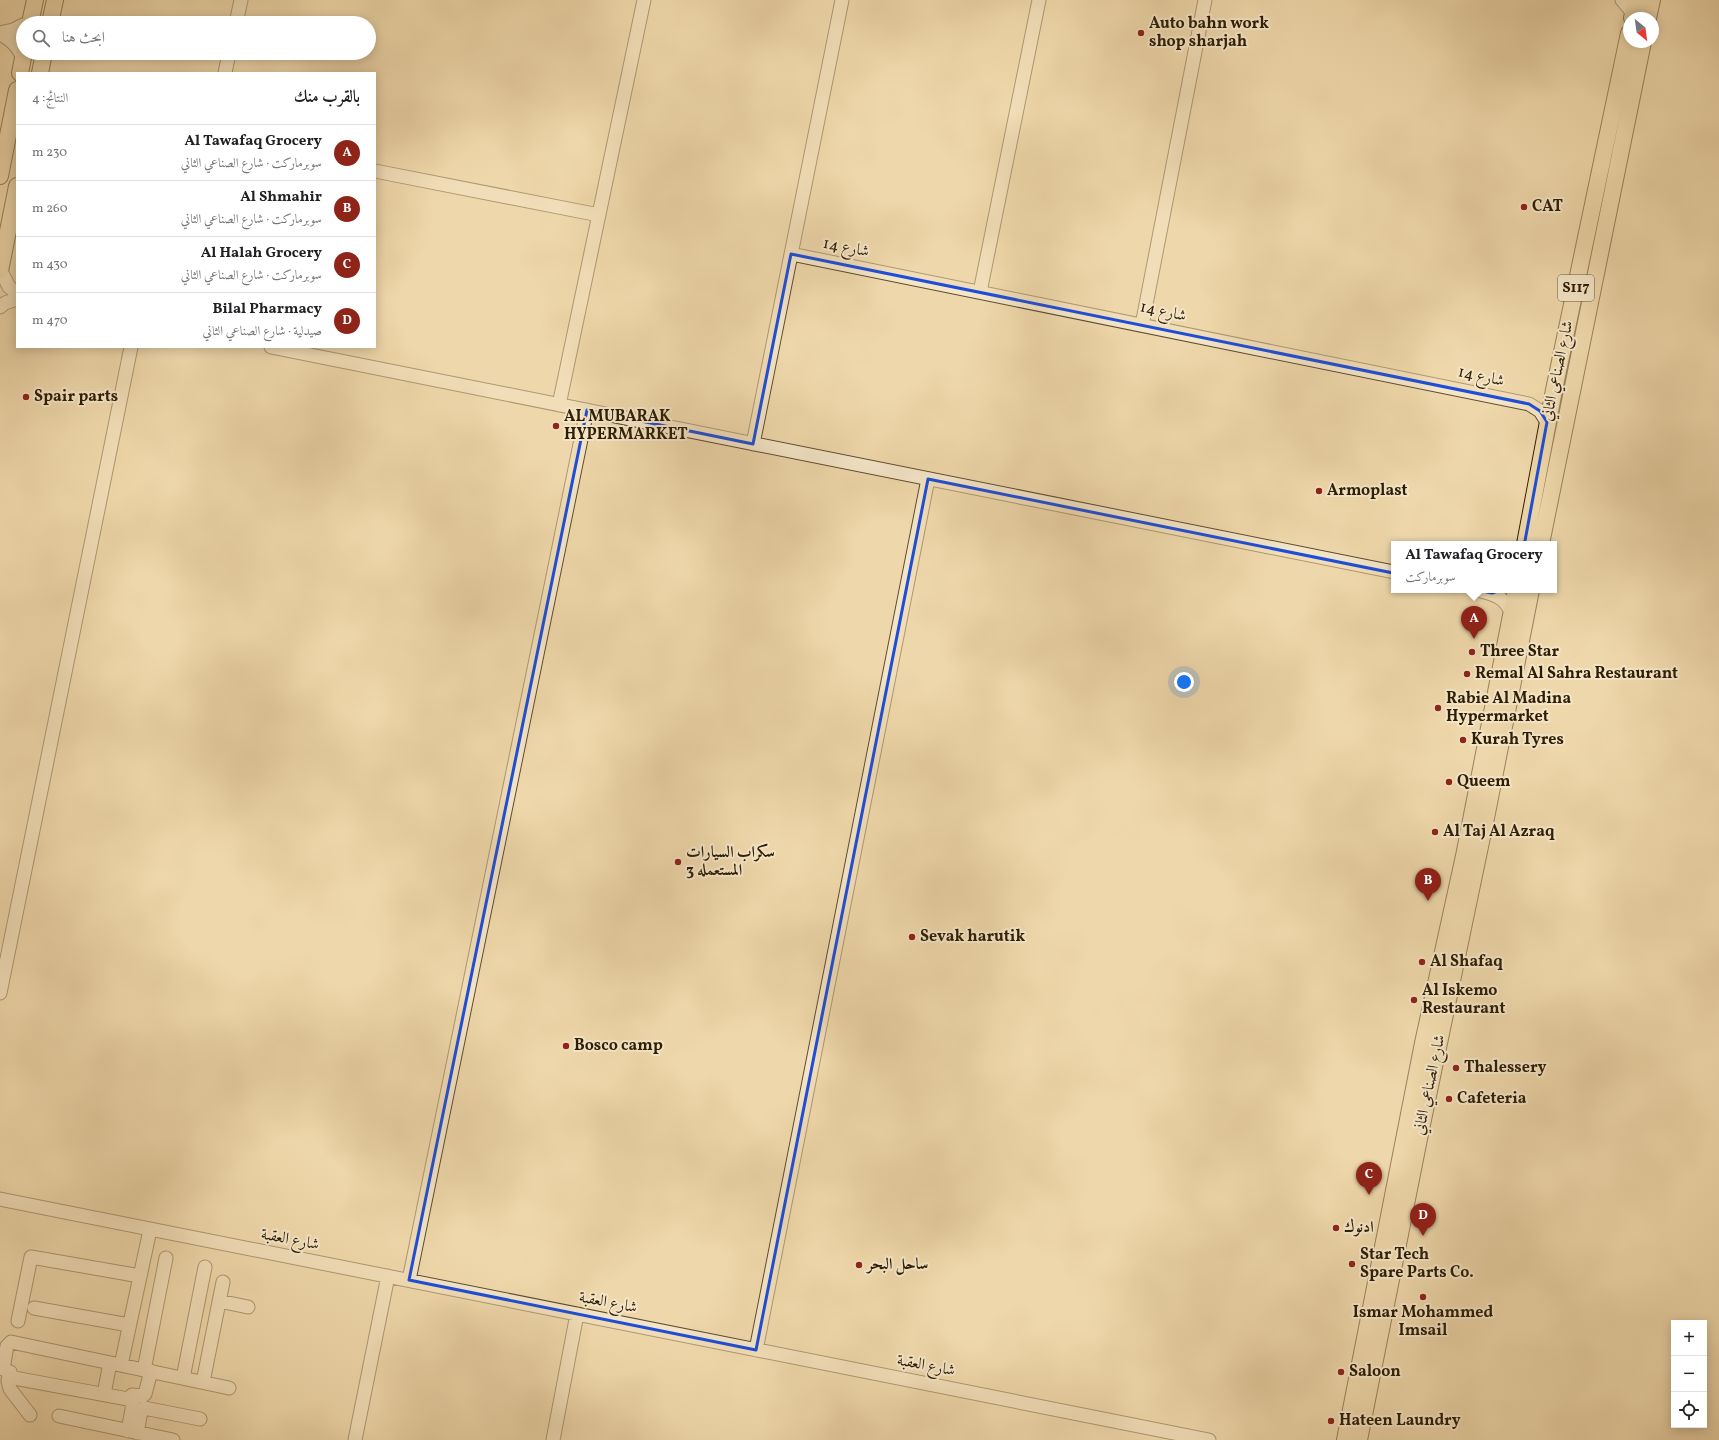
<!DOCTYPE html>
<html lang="ar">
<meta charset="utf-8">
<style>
:root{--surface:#fff;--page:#f2f2f2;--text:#202124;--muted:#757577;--line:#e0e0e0;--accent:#8f2418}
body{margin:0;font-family:Vollkorn,Amiri,serif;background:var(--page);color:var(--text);direction:rtl}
.controls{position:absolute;right:12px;bottom:12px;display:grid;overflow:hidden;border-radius:0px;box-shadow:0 2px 10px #0003}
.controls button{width:36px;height:36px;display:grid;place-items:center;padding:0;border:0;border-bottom:1px solid var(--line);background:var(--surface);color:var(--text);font:20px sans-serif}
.compass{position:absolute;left:1623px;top:12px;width:36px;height:36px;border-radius:50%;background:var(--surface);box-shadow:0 2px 10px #0003;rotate:151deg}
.you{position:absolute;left:1184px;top:682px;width:14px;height:14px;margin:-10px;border:3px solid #fff;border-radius:50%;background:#1a73e8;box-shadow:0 0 0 6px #1a73e833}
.badge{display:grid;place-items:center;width:26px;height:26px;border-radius:50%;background:var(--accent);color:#fff;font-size:13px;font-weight:700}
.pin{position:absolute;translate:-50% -33px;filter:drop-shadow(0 1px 2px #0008)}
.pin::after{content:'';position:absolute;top:21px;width:14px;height:12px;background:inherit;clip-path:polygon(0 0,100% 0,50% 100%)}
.popup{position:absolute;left:1391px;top:541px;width:166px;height:52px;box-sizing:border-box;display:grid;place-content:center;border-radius:0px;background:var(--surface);filter:drop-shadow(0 1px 3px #0005);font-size:13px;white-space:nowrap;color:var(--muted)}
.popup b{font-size:15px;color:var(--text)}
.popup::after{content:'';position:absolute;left:50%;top:100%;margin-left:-8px;border:8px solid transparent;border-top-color:var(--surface)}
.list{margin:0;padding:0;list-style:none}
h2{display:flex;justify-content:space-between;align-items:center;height:52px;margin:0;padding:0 16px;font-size:17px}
h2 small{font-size:13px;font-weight:400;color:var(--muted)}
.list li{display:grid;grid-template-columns:26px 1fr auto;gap:12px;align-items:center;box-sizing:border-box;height:56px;padding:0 16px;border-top:1px solid var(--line)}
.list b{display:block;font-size:15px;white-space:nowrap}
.list p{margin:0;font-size:13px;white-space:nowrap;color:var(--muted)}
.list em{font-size:13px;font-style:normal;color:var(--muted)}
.icon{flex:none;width:22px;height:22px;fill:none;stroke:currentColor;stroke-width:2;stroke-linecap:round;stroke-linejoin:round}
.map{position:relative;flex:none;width:1719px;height:1440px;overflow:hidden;direction:ltr}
.search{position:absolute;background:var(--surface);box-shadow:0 2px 10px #0003;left:16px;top:16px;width:360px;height:44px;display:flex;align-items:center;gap:10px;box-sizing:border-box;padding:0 14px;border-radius:22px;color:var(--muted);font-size:15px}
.panel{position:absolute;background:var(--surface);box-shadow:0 2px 10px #0003;left:16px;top:72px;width:360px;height:276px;border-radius:0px;direction:rtl}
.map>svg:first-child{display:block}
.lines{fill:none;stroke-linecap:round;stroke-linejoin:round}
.minor-casing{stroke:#5e4c2d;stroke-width:15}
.major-casing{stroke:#2e1d03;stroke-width:18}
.minor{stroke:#f4e5c8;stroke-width:13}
.major{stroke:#eed7aa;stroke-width:16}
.marked{fill:none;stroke:#1d4ed8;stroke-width:3;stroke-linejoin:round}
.poi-dot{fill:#8f2418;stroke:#f4e5c8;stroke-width:1.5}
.labels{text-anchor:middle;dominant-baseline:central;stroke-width:4;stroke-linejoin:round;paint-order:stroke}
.shield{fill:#f4e5c8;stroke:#69593e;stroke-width:1}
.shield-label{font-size:15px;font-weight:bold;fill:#2e1d03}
.poi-label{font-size:16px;font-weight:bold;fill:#2e1d03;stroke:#f4e5c8;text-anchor:start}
.street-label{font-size:16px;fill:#2e1d03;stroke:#f4e5c8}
</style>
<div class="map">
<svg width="1719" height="1440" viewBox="0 0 1719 1440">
<rect width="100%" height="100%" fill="#eed7aa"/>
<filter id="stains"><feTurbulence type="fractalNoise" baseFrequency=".005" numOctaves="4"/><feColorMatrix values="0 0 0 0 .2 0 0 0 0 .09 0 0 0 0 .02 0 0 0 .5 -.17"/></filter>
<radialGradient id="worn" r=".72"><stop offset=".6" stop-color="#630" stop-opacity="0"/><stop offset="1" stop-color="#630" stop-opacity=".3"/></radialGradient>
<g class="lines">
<g class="minor-casing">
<path id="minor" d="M1622,0L1633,13
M236,23L241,0
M0,33L13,30L23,25
M0,34C11,39 19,47 23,59
M225,73L229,53
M375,171L599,215
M791,254L1529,404L1540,411L1547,422
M0,269L9,287L17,293
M980,292L1039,0
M0,307L5,303L17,299
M1142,325L1205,0
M271,347L1394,572
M559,405L644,0
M753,444L842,0
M1477,590C1493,594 1505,596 1512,614
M0,993L131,347
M0,1199L1209,1440
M409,1280L587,410
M219,1301L248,1307
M34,1308L129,1325
M18,1321L31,1257L140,1276
M756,1350L928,479
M121,1365L150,1230
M144,1370L166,1258
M9,1377L128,1399L133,1404L128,1431
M183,1378L205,1267
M203,1382L223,1282
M104,1394L110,1363
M128,1399L132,1395L143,1396L145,1394L151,1371
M30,1415L10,1389L8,1381L10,1372L3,1369L7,1346L11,1342L229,1388
M59,1416L173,1440
M137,1433L141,1411L144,1408L200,1419
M355,1440L388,1276
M553,1440L577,1314"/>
</g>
<g class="major-casing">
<path id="major" d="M1632,18L1636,0
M1648,18L1652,0
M30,23L35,0
M50,23L55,0
M20,73L24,53
M40,73L44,53
M0,176L17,90
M0,271L17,186
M1525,544L1554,390L1629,33
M1541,544L1643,42
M1345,1440L1423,1043L1464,856L1516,590
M1359,1440L1419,1139L1487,813L1531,590"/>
</g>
<use href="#minor" class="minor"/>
<use href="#major" class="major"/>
</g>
<path d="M0 0H1719V1440H0ZM791,254L1529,404L1540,411L1547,422L1517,584L1492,593L928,479L756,1350L409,1280L587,410L753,444Z" fill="#eed7aa" fill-opacity=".55" fill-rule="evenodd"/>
<path class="marked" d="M791,254L1529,404L1540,411L1547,422L1517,584L1492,593L928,479L756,1350L409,1280L587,410L753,444Z"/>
<g class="poi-dot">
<circle cx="1141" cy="33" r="4"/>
<circle cx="1524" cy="207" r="4"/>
<circle cx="26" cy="397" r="4"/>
<circle cx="556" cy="426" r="4"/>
<circle cx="1319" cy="491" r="4"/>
<circle cx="1472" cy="652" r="4"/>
<circle cx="1467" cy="674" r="4"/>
<circle cx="1438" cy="708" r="4"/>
<circle cx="1463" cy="740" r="4"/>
<circle cx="1449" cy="782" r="4"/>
<circle cx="1435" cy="832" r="4"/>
<circle cx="678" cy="862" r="4"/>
<circle cx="912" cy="937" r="4"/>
<circle cx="1422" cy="962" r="4"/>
<circle cx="1414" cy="1000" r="4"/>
<circle cx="566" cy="1046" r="4"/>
<circle cx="1456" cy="1068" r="4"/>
<circle cx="1449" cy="1099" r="4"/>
<circle cx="1336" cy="1228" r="4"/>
<circle cx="1352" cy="1264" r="4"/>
<circle cx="859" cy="1265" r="4"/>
<circle cx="1423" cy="1297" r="4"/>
<circle cx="1341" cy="1372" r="4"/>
<circle cx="1331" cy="1421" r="4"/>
</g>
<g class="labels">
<rect class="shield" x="1558" y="275" width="36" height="26" rx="3"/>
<g class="shield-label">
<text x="1576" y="288">S117</text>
</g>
<g class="poi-label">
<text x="1149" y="24">Auto bahn work<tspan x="1149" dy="18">shop sharjah</tspan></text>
<text x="1532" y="207">CAT</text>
<text x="34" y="397">Spair parts</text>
<text x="564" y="417">AL MUBARAK<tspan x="564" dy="18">HYPERMARKET</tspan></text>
<text x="1327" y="491">Armoplast</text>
<text x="1480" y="652">Three Star</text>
<text x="1475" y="674">Remal Al Sahra Restaurant</text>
<text x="1446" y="699">Rabie Al Madina<tspan x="1446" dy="18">Hypermarket</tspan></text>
<text x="1471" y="740">Kurah Tyres</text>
<text x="1457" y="782">Queem</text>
<text x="1443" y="832">Al Taj Al Azraq</text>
<text x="686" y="853">سكراب السيارات<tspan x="686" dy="18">المستعمله 3</tspan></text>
<text x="920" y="937">Sevak harutik</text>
<text x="1430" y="962">Al Shafaq</text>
<text x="1422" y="991">Al Iskemo<tspan x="1422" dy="18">Restaurant</tspan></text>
<text x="574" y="1046">Bosco camp</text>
<text x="1464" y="1068">Thalessery</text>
<text x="1457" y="1099">Cafeteria</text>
<text x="1344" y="1228">ادنوك</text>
<text x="1360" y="1255">Star Tech<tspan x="1360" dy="18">Spare Parts Co.</tspan></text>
<text x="867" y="1265">ساحل البحر</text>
<text x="1423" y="1313" text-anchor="middle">Ismar Mohammed<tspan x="1423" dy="18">Imsail</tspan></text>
<text x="1349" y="1372">Saloon</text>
<text x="1339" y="1421">Hateen Laundry</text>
</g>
<g class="street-label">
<text transform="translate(846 248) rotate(11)">شارع 14</text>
<text transform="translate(1163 312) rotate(12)">شارع 14</text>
<text transform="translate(1558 371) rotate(-78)">شارع الصناعي الثاني</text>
<text transform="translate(1481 377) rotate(12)">شارع 14</text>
<text transform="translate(1430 1085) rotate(-78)">شارع الصناعي الثاني</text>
<text transform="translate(290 1240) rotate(11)">شارع العقبة</text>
<text transform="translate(608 1303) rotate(11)">شارع العقبة</text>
<text transform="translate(926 1366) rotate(11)">شارع العقبة</text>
</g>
</g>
<rect width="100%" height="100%" filter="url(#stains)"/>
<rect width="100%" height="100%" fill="url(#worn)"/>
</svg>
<div class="controls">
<button>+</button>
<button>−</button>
<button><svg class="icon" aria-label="locate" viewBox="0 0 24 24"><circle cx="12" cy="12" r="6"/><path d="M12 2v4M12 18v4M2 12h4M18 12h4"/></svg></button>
</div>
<svg class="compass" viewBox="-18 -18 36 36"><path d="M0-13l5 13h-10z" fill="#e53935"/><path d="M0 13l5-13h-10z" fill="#757577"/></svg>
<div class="you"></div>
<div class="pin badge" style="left:1474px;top:639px">A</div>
<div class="popup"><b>Al Tawafaq Grocery</b>سوبرماركت</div>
<div class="pin badge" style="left:1428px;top:901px">B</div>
<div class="pin badge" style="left:1369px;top:1195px">C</div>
<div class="pin badge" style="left:1423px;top:1236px">D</div>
<div class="search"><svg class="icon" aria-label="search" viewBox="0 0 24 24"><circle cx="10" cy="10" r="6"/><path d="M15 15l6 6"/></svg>ابحث هنا</div>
<section class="panel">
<h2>بالقرب منك<small>النتائج: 4</small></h2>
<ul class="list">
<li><span class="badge">A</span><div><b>Al Tawafaq Grocery</b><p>سوبرماركت · شارع الصناعي الثاني</p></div><em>230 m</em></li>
<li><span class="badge">B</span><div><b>Al Shmahir</b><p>سوبرماركت · شارع الصناعي الثاني</p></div><em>260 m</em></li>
<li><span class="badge">C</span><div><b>Al Halah Grocery</b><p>سوبرماركت · شارع الصناعي الثاني</p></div><em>430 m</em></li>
<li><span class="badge">D</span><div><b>Bilal Pharmacy</b><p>صيدلية · شارع الصناعي الثاني</p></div><em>470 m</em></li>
</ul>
</section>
</div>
